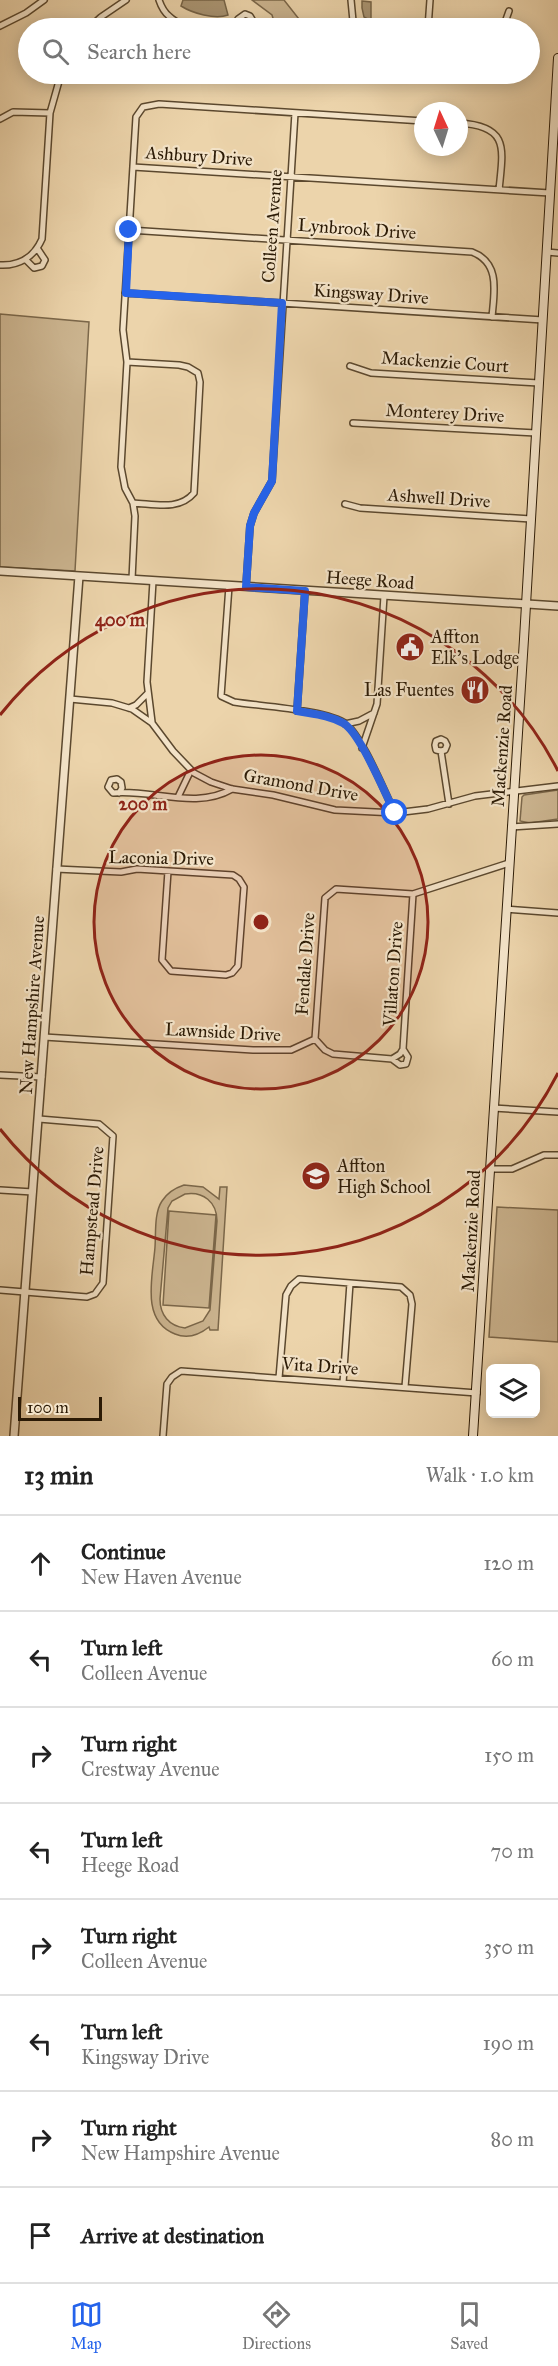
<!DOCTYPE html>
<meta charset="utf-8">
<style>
:root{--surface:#fff;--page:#f6f6f6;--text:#222;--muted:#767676;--line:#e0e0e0;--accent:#2563eb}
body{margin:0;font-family:"IM FELL Great Primer",serif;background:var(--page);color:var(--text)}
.controls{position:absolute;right:18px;bottom:18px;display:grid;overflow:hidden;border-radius:9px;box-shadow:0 3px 15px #0003}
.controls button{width:54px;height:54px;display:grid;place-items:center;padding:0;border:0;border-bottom:2px solid var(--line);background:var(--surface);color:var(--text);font:30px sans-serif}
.compass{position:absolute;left:414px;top:102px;width:54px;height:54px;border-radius:50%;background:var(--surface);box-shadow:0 3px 15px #0003;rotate:356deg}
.scale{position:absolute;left:18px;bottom:15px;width:84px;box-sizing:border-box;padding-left:6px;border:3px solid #2b1a05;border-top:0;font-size:16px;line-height:21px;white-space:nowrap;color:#2b1a05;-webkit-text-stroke:4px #f3e3c8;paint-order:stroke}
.stop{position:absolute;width:18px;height:18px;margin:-14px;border:4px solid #2563eb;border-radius:50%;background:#fff}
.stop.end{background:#2563eb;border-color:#fff;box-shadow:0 2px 6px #0008}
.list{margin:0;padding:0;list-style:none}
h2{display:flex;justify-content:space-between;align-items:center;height:78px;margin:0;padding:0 24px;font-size:26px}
h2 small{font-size:20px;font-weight:400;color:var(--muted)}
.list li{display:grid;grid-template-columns:39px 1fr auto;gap:18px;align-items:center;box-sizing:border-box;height:96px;padding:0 24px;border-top:2px solid var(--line)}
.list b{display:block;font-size:22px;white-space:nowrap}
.list p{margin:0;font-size:20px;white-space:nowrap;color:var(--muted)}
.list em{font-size:20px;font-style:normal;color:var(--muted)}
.icon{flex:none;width:33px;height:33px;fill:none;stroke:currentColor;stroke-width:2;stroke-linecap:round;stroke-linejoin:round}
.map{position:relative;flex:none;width:558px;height:1436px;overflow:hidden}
.search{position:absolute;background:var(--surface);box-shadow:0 3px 15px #0003;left:18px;right:18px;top:18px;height:66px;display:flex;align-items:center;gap:15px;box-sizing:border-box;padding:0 21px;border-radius:33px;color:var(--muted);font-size:22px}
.sheet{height:846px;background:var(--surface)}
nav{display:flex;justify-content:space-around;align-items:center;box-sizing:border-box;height:84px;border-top:2px solid var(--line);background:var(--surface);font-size:16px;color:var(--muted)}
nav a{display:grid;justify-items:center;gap:3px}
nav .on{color:var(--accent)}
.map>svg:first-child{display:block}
.green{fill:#cbb48f;stroke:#7b674a;stroke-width:1.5;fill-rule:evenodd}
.water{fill:#aa9573;stroke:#776447;stroke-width:1.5}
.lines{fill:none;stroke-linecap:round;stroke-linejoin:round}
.minor-casing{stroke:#5b482e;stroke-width:8}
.tertiary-casing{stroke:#5b482e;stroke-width:10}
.secondary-casing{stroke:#2b1a05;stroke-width:10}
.minor{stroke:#f3e3c8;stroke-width:5}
.tertiary{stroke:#f3e3c8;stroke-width:7}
.secondary{stroke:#f3e3c8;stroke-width:8}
.route{stroke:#2563eb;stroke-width:8}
.ring{fill:none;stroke:#8f2418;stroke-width:3}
.labels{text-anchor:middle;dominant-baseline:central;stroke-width:4.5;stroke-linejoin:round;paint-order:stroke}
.street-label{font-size:18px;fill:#2b1a05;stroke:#f3e3c8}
.poi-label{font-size:18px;fill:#2b1a05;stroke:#f3e3c8;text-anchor:start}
.centre{fill:#8f2418;stroke:#f3e3c8;stroke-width:3}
.ring-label{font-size:18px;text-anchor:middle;font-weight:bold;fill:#8f2418;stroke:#f3e3c8;stroke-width:4.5;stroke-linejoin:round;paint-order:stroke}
</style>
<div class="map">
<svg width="558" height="1436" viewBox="0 0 558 1436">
<rect width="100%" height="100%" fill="#ecd4ab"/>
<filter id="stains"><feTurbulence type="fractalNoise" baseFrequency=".00333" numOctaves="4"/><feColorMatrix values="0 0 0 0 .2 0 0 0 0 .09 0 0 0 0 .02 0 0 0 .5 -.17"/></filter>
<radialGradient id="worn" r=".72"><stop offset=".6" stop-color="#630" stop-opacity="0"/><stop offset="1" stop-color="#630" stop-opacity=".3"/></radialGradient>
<path class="green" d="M252,0H284L306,28H276L272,15Z
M275,74H311V77C299,80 285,81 275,74Z
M0,314L89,322L75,571L0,567Z
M558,790V819L530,823L520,821L522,797L524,795Z
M184,1185L203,1187L219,1199L220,1187H227L218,1330H210L209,1327C199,1335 187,1339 175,1334C140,1321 153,1275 155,1247C156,1233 154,1213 162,1201C167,1193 175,1188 184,1185ZM185,1194C203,1191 217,1202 217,1221L210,1310L203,1321L185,1328C169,1326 160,1315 160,1299L168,1208L172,1201Z
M497,1207L558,1210V1342L489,1337Z
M169,1211L216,1215L209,1308L163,1305Z"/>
<path class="water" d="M183,0H224L228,15C215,20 192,13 181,6Z
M362,1L371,2V21L364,17L362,8Z"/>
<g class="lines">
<g class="minor-casing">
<path id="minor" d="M159,0C161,6 164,12 169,16C184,31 220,31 239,25
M351,0L353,21L358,28
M0,26L26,13L44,0
M89,28L101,17L126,0
M243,28L239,25L238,19L245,14L250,16L253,21L248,28
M345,28L353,21
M428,28L430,0
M503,28L509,11
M0,119L13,112L50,113
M459,123C510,126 503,149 499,190
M133,167L550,193
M129,230L472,252C501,263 494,293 492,317
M547,252L558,253
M26,260L34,268L42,266L45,260L37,248
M0,265C19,266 34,257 42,239L50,113L61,74
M125,293L543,320
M127,362L179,365L188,367L198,373L200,382L194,493C179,511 155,504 133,503
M350,366L371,373L539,383
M353,423L536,433
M345,504L360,508L531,519
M132,579L135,516L133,503L125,488L121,467L127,362L123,330L136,117L143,107L159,104L423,121
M229,586L221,696L234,702C258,706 329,710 346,724C363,738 384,791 395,813
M246,587L250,526L254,513L272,481L295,113
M70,699L112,703L132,709L152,723L173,751L194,773L211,782L232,789L273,795L335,810L395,813L428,809L475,796L558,786
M129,708L136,705L147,694
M297,711L305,591
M152,722L147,682L153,581
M345,724L359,721L374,713
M362,748L377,704L384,596
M441,751L445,750L447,745L445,741L441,739L436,741L435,745L436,750L441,751L449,804
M119,793L122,788L121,782L117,779L111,780L108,787L113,793C152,789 196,810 232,789
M178,797L191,770
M511,827L558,824
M56,869L121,872L137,869L233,875L239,879L244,887L238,966L232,973L226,975L171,971L162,960L168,871
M506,909L558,913
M44,1037L253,1050H291L315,1039
M315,1039L325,898L336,889L413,894L509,863
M315,1039L325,1050L333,1054L392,1059L400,1054L403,1049L413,894
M392,1059L400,1065L406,1064L408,1057L403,1049
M0,1075L42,1077
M493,1108L558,1112
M490,1169H512L544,1155H558
M0,1190L33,1192
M0,1290L87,1297L95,1294L103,1283L113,1136L99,1124L39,1119
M279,1378L286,1295L291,1286L299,1279L401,1287L410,1295L412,1304L405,1387
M343,1383L350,1283
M163,1436L167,1384L172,1377L181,1371L477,1393"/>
</g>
<g class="tertiary-casing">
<path id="tertiary" d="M0,571L558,606
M14,1436L79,576"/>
</g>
<g class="secondary-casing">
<path id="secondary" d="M473,1436L524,639L558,58"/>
</g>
<use href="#minor" class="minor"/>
<use href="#tertiary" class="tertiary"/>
<use href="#secondary" class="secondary"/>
</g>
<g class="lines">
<path class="route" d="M129,230L126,293L282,303L272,481L254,513L250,526L246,587L305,591L297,711C313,714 329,715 343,723C360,732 385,794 395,813"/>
</g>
<circle cx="261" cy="922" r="167" fill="#8f2418" fill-opacity=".12"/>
<g class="ring">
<circle cx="261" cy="922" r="167"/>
<path d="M558 1073A333 333 0 0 1 0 1129M0 715A333 333 0 0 1 558 771"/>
</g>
<defs>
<g id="civic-disc" transform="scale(1.5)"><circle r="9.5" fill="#8f2418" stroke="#f3e3c8"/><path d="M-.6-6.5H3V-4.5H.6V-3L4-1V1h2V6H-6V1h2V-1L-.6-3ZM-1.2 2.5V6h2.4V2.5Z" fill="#fff"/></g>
<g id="restaurant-disc" transform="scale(1.5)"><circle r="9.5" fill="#8f2418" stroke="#f3e3c8"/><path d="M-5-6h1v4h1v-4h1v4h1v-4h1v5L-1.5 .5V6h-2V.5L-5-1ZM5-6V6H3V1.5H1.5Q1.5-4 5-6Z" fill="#fff"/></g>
<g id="school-disc" transform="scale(1.5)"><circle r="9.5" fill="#8f2418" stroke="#f3e3c8"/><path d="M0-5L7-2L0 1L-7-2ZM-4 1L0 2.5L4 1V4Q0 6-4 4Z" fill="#fff"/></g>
</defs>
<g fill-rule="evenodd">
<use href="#civic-disc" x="410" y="647"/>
<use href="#restaurant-disc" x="475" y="690"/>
<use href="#school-disc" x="316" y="1176"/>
</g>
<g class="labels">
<g class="street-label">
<text transform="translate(199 156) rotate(4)">Ashbury Drive</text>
<text transform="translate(272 226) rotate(-86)">Colleen Avenue</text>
<text transform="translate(357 229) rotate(4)">Lynbrook Drive</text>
<text transform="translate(371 294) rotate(4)">Kingsway Drive</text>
<text transform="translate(445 362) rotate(4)">Mackenzie Court</text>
<text transform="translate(445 413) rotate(3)">Monterey Drive</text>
<text transform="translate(439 498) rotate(4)">Ashwell Drive</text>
<text transform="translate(370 580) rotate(4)">Heege Road</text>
<text transform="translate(502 746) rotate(-86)">Mackenzie Road</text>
<text transform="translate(301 785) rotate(10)">Gramond Drive</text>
<text transform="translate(161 858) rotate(1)">Laconia Drive</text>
<text transform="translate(305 964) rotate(-86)">Fendale Drive</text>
<text transform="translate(393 974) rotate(-86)">Villaton Drive</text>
<text transform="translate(32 1005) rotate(-86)">New Hampshire Avenue</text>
<text transform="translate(223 1032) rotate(3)">Lawnside Drive</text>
<text transform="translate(92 1211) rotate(-85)">Hampstead Drive</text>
<text transform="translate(471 1231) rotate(-87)">Mackenzie Road</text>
<text transform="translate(320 1366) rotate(4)">Vita Drive</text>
</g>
<g class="poi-label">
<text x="431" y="637">Affton<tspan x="431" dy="21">Elk's Lodge</tspan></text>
<text x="454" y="690" text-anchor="end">Las Fuentes</text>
<text x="337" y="1166">Affton<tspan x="337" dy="21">High School</tspan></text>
</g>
</g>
<circle cx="261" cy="922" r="9" class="centre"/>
<g class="ring-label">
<text x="120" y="626">400 m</text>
<text x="143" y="810">200 m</text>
</g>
<rect width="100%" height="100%" filter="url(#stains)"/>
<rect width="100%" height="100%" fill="url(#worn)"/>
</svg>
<div class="controls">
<button><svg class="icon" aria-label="layers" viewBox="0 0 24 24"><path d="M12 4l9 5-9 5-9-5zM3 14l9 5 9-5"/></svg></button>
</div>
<svg class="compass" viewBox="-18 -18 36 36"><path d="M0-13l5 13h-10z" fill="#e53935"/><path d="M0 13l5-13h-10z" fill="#767676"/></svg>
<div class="scale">100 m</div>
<div class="stop" style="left:395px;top:813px"></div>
<div class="stop end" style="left:129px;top:230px"></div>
<div class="search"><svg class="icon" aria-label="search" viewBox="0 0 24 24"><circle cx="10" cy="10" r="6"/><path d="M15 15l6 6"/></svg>Search here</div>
</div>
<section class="sheet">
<h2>13 min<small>Walk · 1.0 km</small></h2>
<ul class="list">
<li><svg class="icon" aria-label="ahead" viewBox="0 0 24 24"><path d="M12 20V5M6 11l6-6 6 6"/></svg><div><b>Continue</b><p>New Haven Avenue</p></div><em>120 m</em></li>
<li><svg class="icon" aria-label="left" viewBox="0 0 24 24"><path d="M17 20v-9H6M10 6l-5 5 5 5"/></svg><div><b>Turn left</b><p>Colleen Avenue</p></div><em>60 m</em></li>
<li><svg class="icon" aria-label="right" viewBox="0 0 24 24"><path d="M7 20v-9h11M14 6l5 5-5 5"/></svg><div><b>Turn right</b><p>Crestway Avenue</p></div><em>150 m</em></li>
<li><svg class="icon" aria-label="left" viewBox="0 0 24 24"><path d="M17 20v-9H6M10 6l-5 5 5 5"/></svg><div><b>Turn left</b><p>Heege Road</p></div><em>70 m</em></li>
<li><svg class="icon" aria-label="right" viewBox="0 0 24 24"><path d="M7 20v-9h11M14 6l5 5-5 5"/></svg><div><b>Turn right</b><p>Colleen Avenue</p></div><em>350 m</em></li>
<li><svg class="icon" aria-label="left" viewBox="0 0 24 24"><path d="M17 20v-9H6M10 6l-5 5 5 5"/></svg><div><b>Turn left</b><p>Kingsway Drive</p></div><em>190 m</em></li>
<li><svg class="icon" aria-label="right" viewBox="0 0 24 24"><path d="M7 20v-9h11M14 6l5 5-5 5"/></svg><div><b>Turn right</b><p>New Hampshire Avenue</p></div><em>80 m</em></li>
<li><svg class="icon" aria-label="arrive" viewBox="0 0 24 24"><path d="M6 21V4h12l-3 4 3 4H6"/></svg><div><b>Arrive at destination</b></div></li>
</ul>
</section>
<nav>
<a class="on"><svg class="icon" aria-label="map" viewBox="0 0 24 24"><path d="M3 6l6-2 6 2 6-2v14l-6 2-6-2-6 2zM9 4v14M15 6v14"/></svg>Map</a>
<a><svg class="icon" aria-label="directions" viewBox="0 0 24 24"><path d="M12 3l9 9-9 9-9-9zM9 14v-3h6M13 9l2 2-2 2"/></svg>Directions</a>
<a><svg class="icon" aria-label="saved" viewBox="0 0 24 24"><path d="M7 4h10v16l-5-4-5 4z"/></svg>Saved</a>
</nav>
